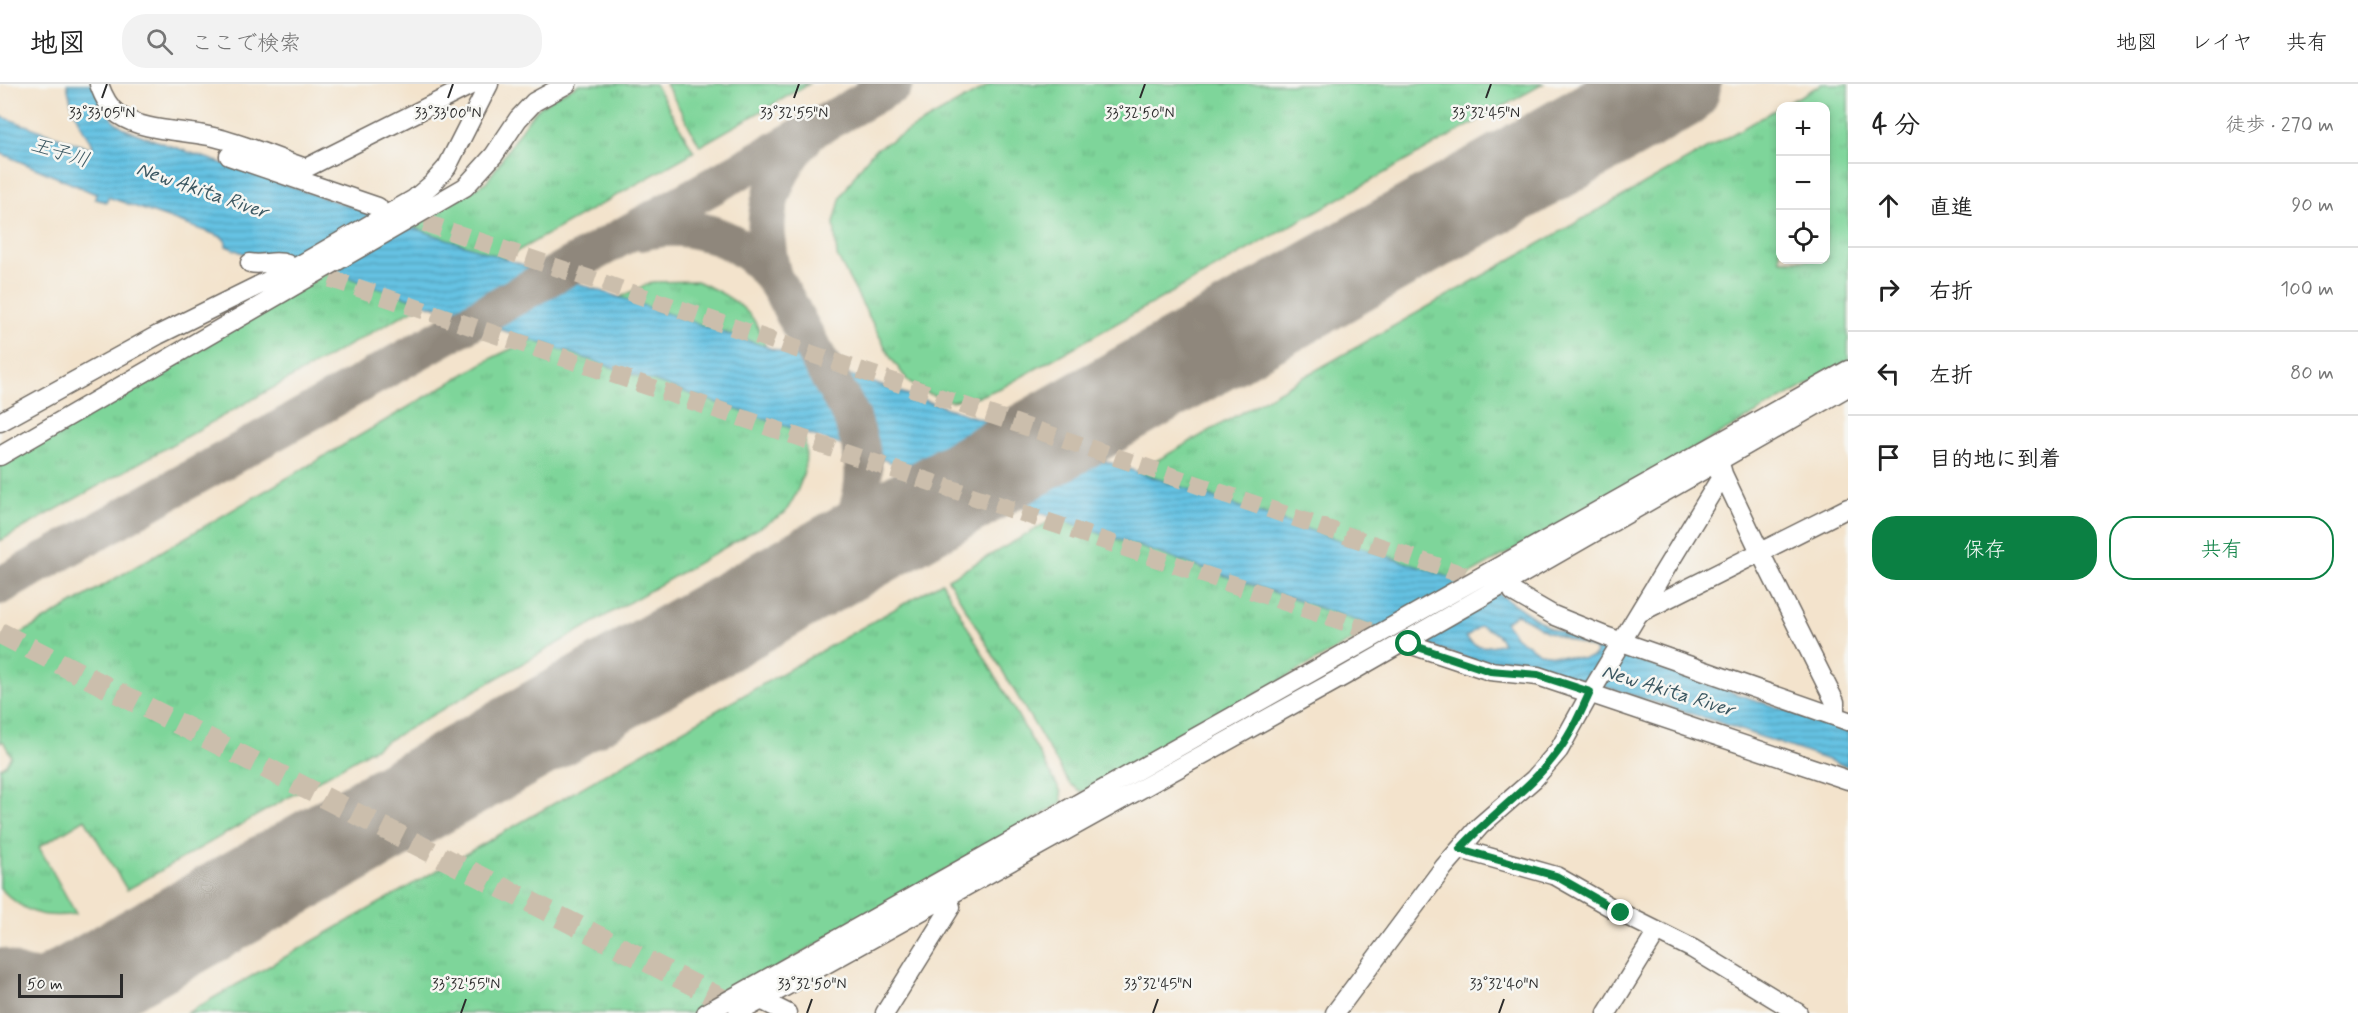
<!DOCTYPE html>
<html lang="ja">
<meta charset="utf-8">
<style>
:root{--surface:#fff;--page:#f2f2f2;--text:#222;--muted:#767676;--line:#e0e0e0;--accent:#0b8043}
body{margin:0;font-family:Mynerve,"Klee One",sans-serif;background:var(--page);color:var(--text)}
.controls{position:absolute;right:18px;top:18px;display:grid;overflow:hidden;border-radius:12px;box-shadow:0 3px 9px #0003}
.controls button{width:54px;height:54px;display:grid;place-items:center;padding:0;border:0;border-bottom:2px solid var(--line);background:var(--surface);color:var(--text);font:30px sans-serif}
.scale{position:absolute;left:18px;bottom:15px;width:105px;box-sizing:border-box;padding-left:6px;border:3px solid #2b2b2b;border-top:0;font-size:16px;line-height:21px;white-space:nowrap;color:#2b2b2b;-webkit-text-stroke:4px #f6f6f2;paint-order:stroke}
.stop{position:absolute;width:18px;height:18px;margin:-14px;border:4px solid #0b8043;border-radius:50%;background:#fff}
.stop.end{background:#0b8043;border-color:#fff;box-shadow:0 2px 6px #0008}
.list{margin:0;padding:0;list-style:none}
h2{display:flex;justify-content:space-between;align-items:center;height:78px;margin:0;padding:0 24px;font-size:26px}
h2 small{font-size:20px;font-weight:400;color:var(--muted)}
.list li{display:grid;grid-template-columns:39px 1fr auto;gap:18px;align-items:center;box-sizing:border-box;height:84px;padding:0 24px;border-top:2px solid var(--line)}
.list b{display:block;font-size:22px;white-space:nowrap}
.list em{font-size:20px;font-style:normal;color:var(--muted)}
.actions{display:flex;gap:12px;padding:18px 24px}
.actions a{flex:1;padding:14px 0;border:2px solid var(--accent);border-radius:24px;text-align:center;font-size:21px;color:var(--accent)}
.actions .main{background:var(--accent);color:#fff}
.icon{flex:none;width:33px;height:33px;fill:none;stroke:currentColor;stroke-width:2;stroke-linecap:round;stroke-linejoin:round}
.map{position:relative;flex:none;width:1848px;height:929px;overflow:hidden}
header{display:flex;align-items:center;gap:36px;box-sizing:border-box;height:84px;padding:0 30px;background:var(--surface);border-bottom:2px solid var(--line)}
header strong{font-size:28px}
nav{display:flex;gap:33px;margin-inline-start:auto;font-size:21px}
.search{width:420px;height:54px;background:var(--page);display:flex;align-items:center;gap:15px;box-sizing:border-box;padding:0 21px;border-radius:24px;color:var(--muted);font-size:22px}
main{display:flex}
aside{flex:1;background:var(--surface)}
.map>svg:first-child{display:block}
.grass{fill:url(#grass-tufts);stroke:#548062;stroke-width:1.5}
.water{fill:url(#water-rules);stroke:#487687;stroke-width:1.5;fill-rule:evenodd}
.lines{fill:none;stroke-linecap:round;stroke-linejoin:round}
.taxiway{stroke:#8f877c;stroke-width:38}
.runway{stroke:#8f877c;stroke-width:94}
.minor-tunnel{stroke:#cbbeac;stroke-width:18;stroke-dasharray:18 9;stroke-linecap:butt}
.major-tunnel{stroke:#cbbeac;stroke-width:22;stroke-dasharray:22 11;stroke-linecap:butt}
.minor-casing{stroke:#716b63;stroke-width:21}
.minor{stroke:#fff;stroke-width:18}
.route{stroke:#0b8043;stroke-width:8}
.ticks{fill:none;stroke:#2b2b2b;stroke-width:2}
.labels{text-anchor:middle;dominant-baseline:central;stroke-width:5;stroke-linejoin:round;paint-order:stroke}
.water-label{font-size:20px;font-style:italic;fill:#3c5862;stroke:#f6f6f2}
.ticks-label{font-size:15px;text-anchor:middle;fill:#2b2b2b;stroke:#f6f6f2;stroke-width:5;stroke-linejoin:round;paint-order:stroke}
</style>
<header>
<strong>地図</strong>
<div class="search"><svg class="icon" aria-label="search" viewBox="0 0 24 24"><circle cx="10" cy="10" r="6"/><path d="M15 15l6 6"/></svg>ここで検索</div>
<nav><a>地図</a><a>レイヤ</a><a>共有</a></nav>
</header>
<main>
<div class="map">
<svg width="1848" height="929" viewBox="0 0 1848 929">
<defs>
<pattern id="grass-tufts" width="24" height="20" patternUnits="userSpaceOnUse" patternTransform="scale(1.5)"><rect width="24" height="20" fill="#7ed59a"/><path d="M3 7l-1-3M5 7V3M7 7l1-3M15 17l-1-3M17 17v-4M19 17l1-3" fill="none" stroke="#6db785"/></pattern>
<pattern id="water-rules" width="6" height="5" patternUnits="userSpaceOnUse" patternTransform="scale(1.5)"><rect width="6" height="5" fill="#65c2e3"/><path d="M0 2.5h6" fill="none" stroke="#539eb8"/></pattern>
</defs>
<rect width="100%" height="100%" fill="#f6f6f2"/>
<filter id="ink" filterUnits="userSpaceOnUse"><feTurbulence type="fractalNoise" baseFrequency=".0167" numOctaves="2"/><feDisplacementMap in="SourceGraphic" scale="12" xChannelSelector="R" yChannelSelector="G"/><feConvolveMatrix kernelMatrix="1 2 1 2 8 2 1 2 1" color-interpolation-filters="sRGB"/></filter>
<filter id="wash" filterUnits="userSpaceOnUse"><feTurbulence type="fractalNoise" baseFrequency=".008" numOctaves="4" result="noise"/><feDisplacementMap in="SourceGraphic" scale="24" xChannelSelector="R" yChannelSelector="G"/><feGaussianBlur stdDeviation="1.35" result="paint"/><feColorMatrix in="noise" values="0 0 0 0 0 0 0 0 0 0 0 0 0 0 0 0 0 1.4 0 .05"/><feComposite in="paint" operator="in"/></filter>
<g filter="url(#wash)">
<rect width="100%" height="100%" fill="#f3e3cc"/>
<path class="grass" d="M580,0H655L694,68L0,457V375L486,98C503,77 514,52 532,31C544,17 564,8 580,0Z
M666,0H809L700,62Z
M991,0H1543L1005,302L980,312L951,317L929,310L908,297L891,274L837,172L834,139L841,112L859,85L874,66Z
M1822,0H1848V278L1082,708L1069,699L948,495L1780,23V176H1826V22H1782Z
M697,197C716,206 736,215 750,231C760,242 767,267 773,281C800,340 825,368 785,429L127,806L85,735L39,763L76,830C42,835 24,829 0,804V684L6,680L11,672L3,657L0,659V562L492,274L652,198Z
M942,498L1061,708L1062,719L698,929H187Z"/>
<path class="water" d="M67,0H93L114,37L127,46L162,59L1499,510L1550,544L1645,579L1848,647V683L1715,637L1567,591L1538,585L1487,581L285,172L262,177L226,162V158L222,153L108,113L107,118L95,115L96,110L0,69V32L91,65L93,61C79,42 71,23 67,0ZM1517,530L1546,547L1594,565L1596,569L1593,573L1583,575L1540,569L1516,553L1505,538ZM1480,542C1490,546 1498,549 1503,559C1490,563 1474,566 1466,553Z"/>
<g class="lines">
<path class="taxiway" d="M641,148C684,136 734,151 764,183C779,199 788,219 798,238C814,267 831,297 848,326
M774,196C758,140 766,100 804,55
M798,497C806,491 816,486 824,478C854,451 870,405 861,365C859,355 855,344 852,334
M0,502L894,0
M0,883C40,903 81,899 121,881"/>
<path class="runway" d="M37,929L1674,0"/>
</g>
</g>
<g filter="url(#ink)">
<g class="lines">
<path class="minor-tunnel" d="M399,130L1487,499
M305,186L1409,560"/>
<path class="major-tunnel" d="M0,549L743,926"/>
<g class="minor-casing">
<path id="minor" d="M99,0C103,12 108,23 119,31C142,47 182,46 209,52C240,58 275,74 306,84L473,0
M229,72L378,123
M250,179C264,182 274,175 287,180
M0,338L158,251L296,183L414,115L432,100L447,83L489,0
M0,372L465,103L494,71L518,35L534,18L567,0
M1723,390L1760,468L1835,618V632
M1513,508L1553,531L1605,552L1848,637
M1641,528L1848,424
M1409,560L1490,587L1538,592L1848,696
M1460,765L1556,792L1621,829L1693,865L1798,929
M761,916L787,929
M706,929L1848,286
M738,929L1344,592L1848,303
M885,929L951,823L948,813
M1335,929L1444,783L1480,742L1534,695L1559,666L1591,608L1723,390L1719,376
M1607,929L1657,848"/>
</g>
<use href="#minor" class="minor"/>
</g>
</g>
<g class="lines" filter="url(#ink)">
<path class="route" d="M1409,560L1490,587L1538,591L1590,608C1581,628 1572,648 1559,666C1532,704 1491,730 1460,765L1556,792L1621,829"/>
</g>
<path class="ticks" d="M102,14L107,0M448,14L453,0M794,14L799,0M1140,14L1145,0M1486,14L1491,0M461,929L466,915M807,929L812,915M1153,929L1158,915M1499,929L1504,915"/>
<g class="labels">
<g class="water-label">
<text transform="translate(60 69) rotate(17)">王子川</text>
<text transform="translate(202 107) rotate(19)">New Akita River</text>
<text transform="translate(1668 607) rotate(17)">New Akita River</text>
</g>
</g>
<g class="ticks-label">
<text x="102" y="34">33°33'05"N</text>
<text x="448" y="34">33°33'00"N</text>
<text x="794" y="34">33°32'55"N</text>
<text x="1140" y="34">33°32'50"N</text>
<text x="1486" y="34">33°32'45"N</text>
<text x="466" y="905">33°32'55"N</text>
<text x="812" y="905">33°32'50"N</text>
<text x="1158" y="905">33°32'45"N</text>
<text x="1504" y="905">33°32'40"N</text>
</g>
</svg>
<div class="controls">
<button>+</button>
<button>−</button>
<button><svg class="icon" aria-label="locate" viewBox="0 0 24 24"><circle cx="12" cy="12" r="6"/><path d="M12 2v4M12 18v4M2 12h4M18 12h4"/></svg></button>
</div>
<div class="scale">50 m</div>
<div class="stop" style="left:1409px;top:560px"></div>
<div class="stop end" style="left:1621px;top:829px"></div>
</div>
<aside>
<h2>4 分<small>徒歩 · 270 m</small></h2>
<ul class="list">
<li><svg class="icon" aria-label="ahead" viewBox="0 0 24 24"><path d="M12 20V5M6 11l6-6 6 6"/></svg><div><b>直進</b></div><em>90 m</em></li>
<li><svg class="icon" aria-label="right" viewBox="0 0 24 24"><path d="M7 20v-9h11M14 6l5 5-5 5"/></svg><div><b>右折</b></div><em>100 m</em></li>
<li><svg class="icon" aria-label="left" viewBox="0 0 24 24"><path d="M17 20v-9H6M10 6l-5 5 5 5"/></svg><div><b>左折</b></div><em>80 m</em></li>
<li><svg class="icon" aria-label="arrive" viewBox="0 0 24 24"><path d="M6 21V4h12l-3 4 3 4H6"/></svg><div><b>目的地に到着</b></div></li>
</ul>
<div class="actions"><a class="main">保存</a><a>共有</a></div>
</aside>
</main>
